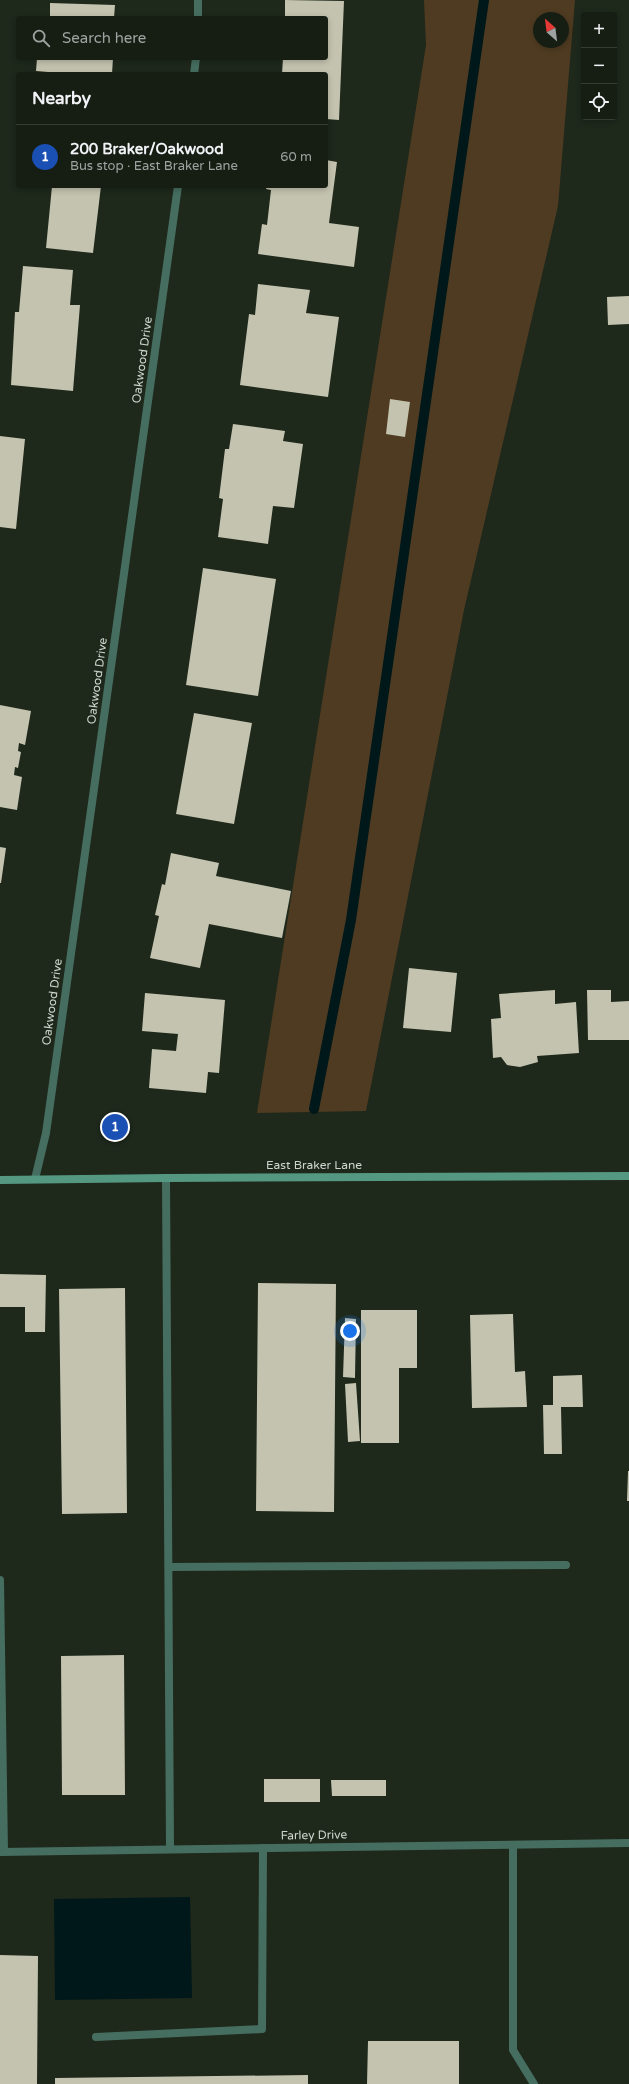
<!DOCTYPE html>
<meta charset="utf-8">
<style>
:root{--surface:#161e14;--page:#232b22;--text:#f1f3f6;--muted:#9ea2a0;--line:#353c34;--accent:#fa87e6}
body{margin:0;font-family:"Varela Round",sans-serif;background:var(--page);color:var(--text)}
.controls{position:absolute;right:12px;top:12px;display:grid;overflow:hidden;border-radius:4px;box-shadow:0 2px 6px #0003}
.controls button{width:36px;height:36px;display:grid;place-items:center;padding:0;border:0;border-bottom:1px solid var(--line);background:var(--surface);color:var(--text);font:20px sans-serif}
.compass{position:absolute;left:533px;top:12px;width:36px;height:36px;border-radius:50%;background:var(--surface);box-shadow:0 2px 6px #0003;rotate:332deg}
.you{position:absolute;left:350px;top:1331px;width:14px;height:14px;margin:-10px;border:3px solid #fff;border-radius:50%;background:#1a73e8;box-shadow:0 0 0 6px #1a73e833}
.badge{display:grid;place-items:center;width:26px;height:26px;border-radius:50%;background:var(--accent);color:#fff;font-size:13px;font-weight:700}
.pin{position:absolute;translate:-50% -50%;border:2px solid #fff;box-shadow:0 1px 4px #0006}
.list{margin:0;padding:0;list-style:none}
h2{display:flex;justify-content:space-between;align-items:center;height:52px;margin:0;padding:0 16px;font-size:17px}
h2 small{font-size:13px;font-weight:400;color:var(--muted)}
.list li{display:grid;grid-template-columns:26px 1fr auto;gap:12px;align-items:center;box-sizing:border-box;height:64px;padding:0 16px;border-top:1px solid var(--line)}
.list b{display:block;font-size:15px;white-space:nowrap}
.list p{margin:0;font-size:13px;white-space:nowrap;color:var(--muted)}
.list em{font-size:13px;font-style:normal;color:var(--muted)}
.icon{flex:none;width:22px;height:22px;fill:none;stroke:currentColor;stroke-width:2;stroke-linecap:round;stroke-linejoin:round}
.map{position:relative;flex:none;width:629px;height:2084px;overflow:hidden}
.search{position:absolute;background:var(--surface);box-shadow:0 2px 6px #0003;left:16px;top:16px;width:312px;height:44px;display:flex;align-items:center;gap:10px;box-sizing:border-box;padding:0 14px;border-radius:4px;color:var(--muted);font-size:15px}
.panel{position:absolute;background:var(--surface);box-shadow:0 2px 6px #0003;left:16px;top:72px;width:312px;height:116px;border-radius:4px}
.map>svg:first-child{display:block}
.green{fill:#4f3b21;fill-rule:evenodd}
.water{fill:#00181a}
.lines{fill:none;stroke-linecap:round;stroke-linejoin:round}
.stream{stroke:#00181a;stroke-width:10}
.building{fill:#c4c3af}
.lane{stroke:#466e60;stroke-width:8}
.street{stroke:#466e60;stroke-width:8}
.secondary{stroke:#559882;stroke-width:8}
.labels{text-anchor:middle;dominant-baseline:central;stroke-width:4;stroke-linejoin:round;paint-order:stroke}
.street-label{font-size:12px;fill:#cfd5cd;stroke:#1e281b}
</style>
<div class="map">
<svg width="629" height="2084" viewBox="0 0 629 2084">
<rect width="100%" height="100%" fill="#1e281b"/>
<path class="green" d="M424,0H575L558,206L464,610L366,1111L257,1113L426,45ZM539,18H563V42H539Z"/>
<path class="water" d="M190,1897L192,1998L55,2000L54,1899Z"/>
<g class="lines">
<path class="stream" d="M314,1109L351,920L484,0"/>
</g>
<path class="building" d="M285,0L344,1L339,120L326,119V74H282L283,58H326V18H285Z
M50,3L115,5L114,18H50Z
M37,58H113L112,74H48V72L36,71Z
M326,160L337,162L329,223L359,227L354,267L258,254L262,224L267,225L271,190L266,189L267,186H326Z
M52,186H101L93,253L46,248Z
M23,266L73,270L70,305H80L73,391L11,385L15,312H19Z
M258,284L310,290L306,313L339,317L328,397L240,385L249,314L255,315Z
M629,296V324L608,325L607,297Z
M390,399L410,402L405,437L386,434Z
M233,424L285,431L283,441L303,444L294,508L273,506L268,544L218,537L223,499L219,498L225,449H229Z
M0,436L25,439L16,529L0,527Z
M203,568L276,579L258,696L186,685Z
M0,705L31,711L25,745L19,743L18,751L21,752L18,768L15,767L14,775L22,777L17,810L0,807Z
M194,713L252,723L234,824L176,814Z
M0,847L6,848L1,883H0Z
M171,853L219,863L216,876L291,891L282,938L209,924L200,968L150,958L159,916L155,915L162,884L165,885Z
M409,968L457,973L451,1032L403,1028Z
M555,990V1004L576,1002L579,1053L537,1056L538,1062L520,1067L507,1065L501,1057L493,1058L491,1019L501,1018L499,994Z
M587,990H611V1002L629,1001V1040H588Z
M145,993L225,1000L219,1073L208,1072L206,1093L149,1088L152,1049L176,1051L178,1034L142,1031Z
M0,1274L46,1275L45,1332H25V1307H0Z
M258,1283L336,1284L334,1512L256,1511Z
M125,1288L127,1513L62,1514L59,1289Z
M361,1310H417V1368H399V1443H361Z
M513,1314L515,1372L525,1371L527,1407L472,1408L470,1315Z
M345,1318L356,1319L355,1378L343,1377Z
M582,1375L583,1407H561L562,1454H544L543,1405H553V1376Z
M356,1383L360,1441L348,1442L345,1384Z
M628,1471H629V1501H627Z
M124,1655L125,1795H62L61,1656Z
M264,1779H320V1802H264Z
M331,1780H386V1796H332Z
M0,1955L38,1956L37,2084H0Z
M368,2041H459V2084H367Z
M308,2075V2084H55V2078Z"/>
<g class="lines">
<path class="lane" d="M166,1178L170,1849
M169,1567L566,1565
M0,1580L4,1852
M513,1845V2050L534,2084
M96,2037L262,2029L263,1848"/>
<path class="street" d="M198,0V18
M194,74L196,58
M35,1179L46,1133L178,186
M0,1852L629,1843"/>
<path class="secondary" d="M0,1180L166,1178L629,1176"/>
</g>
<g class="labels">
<g class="street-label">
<text transform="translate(142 360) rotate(-82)">Oakwood Drive</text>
<text transform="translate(97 681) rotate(-82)">Oakwood Drive</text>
<text transform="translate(52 1002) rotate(-82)">Oakwood Drive</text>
<text x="314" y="1165">East Braker Lane</text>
<text transform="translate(314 1835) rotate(-1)">Farley Drive</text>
</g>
</g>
</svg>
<div class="controls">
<button>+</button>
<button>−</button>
<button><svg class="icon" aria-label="locate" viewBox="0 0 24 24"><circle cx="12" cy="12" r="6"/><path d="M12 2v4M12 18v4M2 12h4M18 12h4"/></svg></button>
</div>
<svg class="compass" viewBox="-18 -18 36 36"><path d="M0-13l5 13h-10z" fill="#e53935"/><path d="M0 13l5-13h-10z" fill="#9ea2a0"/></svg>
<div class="you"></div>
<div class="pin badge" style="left:115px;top:1127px;background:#1a4fb4">1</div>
<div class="search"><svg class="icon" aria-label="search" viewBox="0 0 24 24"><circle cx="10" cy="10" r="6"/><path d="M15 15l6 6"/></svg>Search here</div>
<section class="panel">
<h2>Nearby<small></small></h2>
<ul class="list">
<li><span class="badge" style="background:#1a4fb4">1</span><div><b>200 Braker/Oakwood</b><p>Bus stop · East Braker Lane</p></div><em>60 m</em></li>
</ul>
</section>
</div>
